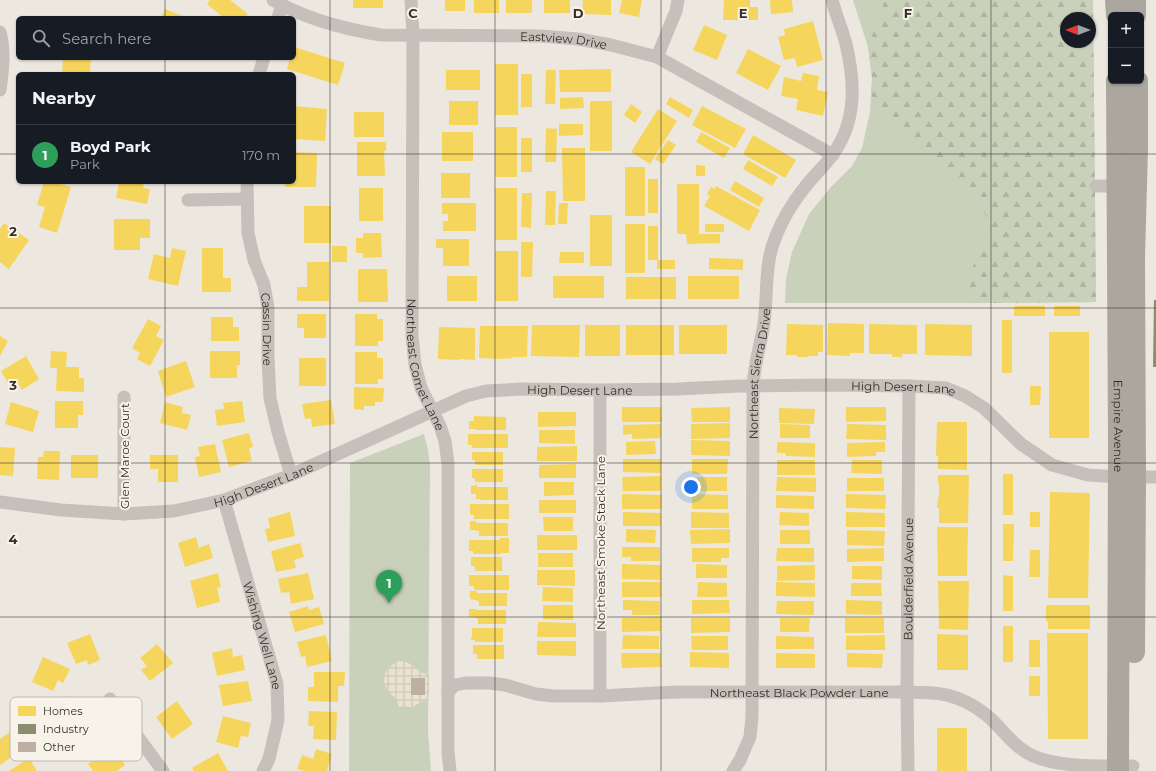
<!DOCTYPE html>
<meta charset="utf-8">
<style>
:root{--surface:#171b24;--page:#20242c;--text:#f1f3f6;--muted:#9ea1a6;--line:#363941;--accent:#756f68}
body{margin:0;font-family:Montserrat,sans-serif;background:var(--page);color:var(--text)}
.controls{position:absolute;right:12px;top:12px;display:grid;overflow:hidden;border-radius:6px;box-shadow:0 1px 3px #0004}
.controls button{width:36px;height:36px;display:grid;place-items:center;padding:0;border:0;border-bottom:1px solid var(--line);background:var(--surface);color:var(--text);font:20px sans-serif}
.compass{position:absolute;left:1060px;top:12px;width:36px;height:36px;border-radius:50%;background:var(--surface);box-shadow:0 1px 3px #0004;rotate:270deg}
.you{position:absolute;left:691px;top:487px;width:14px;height:14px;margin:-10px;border:3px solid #fff;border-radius:50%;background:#1a73e8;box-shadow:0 0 0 6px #1a73e833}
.badge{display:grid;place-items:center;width:26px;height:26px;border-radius:50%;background:var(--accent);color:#fff;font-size:13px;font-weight:700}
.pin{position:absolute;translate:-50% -33px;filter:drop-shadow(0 1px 2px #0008)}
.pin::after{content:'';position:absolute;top:21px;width:14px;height:12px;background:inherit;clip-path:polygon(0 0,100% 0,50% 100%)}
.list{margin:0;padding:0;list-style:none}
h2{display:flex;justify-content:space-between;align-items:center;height:52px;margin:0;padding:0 16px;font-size:17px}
h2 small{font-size:13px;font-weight:400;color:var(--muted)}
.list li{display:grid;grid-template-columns:26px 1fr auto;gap:12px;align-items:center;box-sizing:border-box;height:60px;padding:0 16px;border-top:1px solid var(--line)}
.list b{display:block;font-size:15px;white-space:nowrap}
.list p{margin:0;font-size:13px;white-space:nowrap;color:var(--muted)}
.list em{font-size:13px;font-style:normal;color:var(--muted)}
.icon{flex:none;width:22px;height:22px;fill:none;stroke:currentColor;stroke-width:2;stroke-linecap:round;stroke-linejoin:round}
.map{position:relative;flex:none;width:1156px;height:771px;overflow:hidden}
.search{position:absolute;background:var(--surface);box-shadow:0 1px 3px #0004;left:16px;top:16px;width:280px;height:44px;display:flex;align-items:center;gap:10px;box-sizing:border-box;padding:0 14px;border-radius:6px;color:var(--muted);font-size:15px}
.panel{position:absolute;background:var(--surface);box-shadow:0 1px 3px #0004;left:16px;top:72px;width:280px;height:112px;border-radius:6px}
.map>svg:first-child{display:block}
.green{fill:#cad1bb;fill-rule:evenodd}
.forest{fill:url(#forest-firs);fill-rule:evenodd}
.plaza{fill:url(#plaza-grid);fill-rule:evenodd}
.homes{fill:#f6d55c}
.industry{fill:#8c8c6e}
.building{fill:#bfafa2}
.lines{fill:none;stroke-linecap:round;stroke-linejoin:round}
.street{stroke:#c5c0b9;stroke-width:13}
.highway{stroke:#aba79f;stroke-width:22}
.grid{fill:none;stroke:#352e28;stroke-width:1;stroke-opacity:0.55}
.labels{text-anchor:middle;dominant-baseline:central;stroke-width:4;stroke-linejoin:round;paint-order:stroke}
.street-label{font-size:12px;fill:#352e28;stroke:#f8f3e8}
.key{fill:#f8f3e8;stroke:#beb8ae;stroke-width:1}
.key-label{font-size:11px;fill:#352e28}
.grid-label{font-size:13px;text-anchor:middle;font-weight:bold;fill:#352e28;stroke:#f8f3e8;stroke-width:4;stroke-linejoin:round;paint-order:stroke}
</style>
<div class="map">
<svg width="1156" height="771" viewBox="0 0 1156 771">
<defs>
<pattern id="forest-firs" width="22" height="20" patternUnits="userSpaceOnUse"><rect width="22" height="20" fill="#cad1bb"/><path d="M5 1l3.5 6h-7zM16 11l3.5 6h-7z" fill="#aeb4a1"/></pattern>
<pattern id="plaza-grid" width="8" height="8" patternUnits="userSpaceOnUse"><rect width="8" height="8" fill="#eae2d0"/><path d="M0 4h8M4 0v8" fill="none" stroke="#c9c2b3"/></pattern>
</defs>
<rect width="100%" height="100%" fill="#ece8e0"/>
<path class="green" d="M853,0H1093L1096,302L988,303H785L786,279L792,252L809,214L831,187L852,166L862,148L870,112L872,78L868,47ZM1066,18H1090V42H1066Z
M424,434L428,450L430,466L428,731L431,771H349L350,463Z"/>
<path class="forest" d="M885,0H1093L1096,302L973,303L968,277L991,227L977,197L940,170L871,95L872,78L868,47ZM1066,18H1090V42H1066Z"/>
<path class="plaza" d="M399,661L406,662L412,665L420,672L429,675V697L411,708L406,706L399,707L397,700L388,691L384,683L385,674L387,669L395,663ZM412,678H425V695H412Z"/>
<path class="homes" d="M210,0H230L248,14L244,18H224L207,4Z
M353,0H383V8H353Z
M445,0H465V11H445Z
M474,0H499V13H474Z
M506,0H532V13H506Z
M544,0H570V13H544Z
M583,0H611V15L582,14Z
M622,0H642L639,17L619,13Z
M724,0H750V7H758V20H723Z
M770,0H792L793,12L771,14Z
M165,9L183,16V18H161Z
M813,21L823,60L797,67L795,58L784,60L778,37L785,35L784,29Z
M704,25L727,35L717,60L693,50Z
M294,47L345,63L338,85L287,69L290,58H294Z
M748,49L781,66L768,90L736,73Z
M63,58H91L90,74H62Z
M495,64H518V115H495Z
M611,69V92H560L559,70Z
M446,70H480V90H446Z
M546,70H556L555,104H545Z
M803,73L819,76L817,90L828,92L823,116L796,110L798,99L781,96L784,77L801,81Z
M521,74H532V107H521Z
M583,97L584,108L560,109V98Z
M670,97L693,110L689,118L666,104Z
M449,101H478V125H449Z
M590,101H612V151H590Z
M631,104L642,112L635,123L624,115Z
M294,106L327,109L325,141L294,139Z
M702,106L746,129L735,148L692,125Z
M658,109L677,121L650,164L631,152Z
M354,112H384V137H354Z
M559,124H583V135L559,136Z
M495,127H517V177H495Z
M546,128L557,129L556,162H545Z
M442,132H473V161H442Z
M701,132L730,148L724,158L696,142Z
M753,135L796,160L785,178L743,154Z
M521,138H532V172H521Z
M668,140L676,145L663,164L655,159Z
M357,142H386V151H384L385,176H357Z
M562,148H585V201H563Z
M294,152L317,153L316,187H285V182H294Z
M748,160L778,177L772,186L743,169Z
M696,165L705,166V176H696Z
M625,167H645V216H625Z
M441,173H470V198H441Z
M648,179H658V213H648Z
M735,181L764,198L759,207L730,190Z
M44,182H53L71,187L57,233L39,227L45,207L37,205Z
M119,182H144L143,188L150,189L147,204L116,198Z
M677,184H699V234H677Z
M716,186L760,210L749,231L704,206L710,196L707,194L711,187L715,189Z
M359,188H383V221H359Z
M495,188H517V240H495Z
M546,191H556L555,225H545Z
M522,193H532L531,228L521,227Z
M442,203H476V231H443V221H448V214H442Z
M559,203H568L567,224H558Z
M304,206H331V243H304Z
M590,215H612V266H590Z
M114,219H150V238H140V250H114Z
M4,223L29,240L9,269L0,262V229Z
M625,224H645V273H625Z
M705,224H724V232H705Z
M648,226H658V260H648Z
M363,233H381L382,257L363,258V253H356V238H363Z
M686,234H720V243L687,244Z
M436,239H469V266H443V248H436Z
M521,242H533L532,277H521Z
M332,246H347V262H332Z
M172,248L186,251L178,286L148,279L154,254L170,258Z
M202,248H223V278H231V292H202Z
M495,251H518V301H495Z
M560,252H584V263H559Z
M709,258L743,259V270L709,269Z
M657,260H675V269H657Z
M307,262H329V301H297V287H307Z
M358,269H387L388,302H358Z
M447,276H477V301H447Z
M553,276H604V298H553Z
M688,276H739V299H688Z
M626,277H676V299H626Z
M1014,306H1045V316H1014Z
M1054,306H1080V316H1054Z
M297,314H326V338H304V328H297Z
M355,314H377V319H383V341H378V346H355Z
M211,317H233V327H239V341H211Z
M148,319L161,326L156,336L164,340L150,366L137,359L140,353L132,348Z
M1002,320H1012V373H1002Z
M828,323L864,324V353H850V356L827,355Z
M787,324L823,325V352H818V356H808V357H797V355H786Z
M869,324L917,325V354H902V357H892V354H869Z
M925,324L972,325V356L925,355Z
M532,325H580L579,357L531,356Z
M585,325H620V356H585Z
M626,325H674V355H626Z
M679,325H727V354H679Z
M480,326H528L527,357H513V358L501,359L479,358Z
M439,327L475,328V360L459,359V360L438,359Z
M1049,332H1089V438H1049Z
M0,336L8,341L0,356Z
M51,351L67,352L66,367H79V378H84V392L56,391L57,368H50Z
M210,351H240V365H237V378H210Z
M355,352H377V358H383V379H378V384H355Z
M26,356L39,379L22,390L15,379L8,383L1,371Z
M299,358H326V386H299Z
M186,361L195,387L166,397L158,371Z
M1030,386H1041L1040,405H1030Z
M354,387L384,388L383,402H375V406H364V410L354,409Z
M331,400L335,424L312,427L311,418L305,419L302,404Z
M55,401H83V415H78V428H55Z
M242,401L245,422L217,426L215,410L224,409L223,403Z
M11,402L39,411L33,432L5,424Z
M165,402L183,407L182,413L191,415L187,430L160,423Z
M622,407H661L662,422H622Z
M730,407V422H692L691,408Z
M846,407H886V421L846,422Z
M779,408L815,409L814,424L779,423Z
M538,412H576V426L538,427Z
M474,416L506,417V430H475V429H469V421H474Z
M937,422H967V470L938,469V456H936Z
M730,423V438L691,439V424Z
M661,424V438L632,439V434L623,435V425Z
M780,424L810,425V438H780Z
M847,424L886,425V440L846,439Z
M539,430H575V444L539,443Z
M249,433L253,447L249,448L252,461L229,467L222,440Z
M468,434H508V448H472V445H468Z
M691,440L730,441V456L691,455Z
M655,441L656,454L626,455V442Z
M777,442L815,443V457L786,456V453H777Z
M885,442V452H876V456L847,457V443Z
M215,444L221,472L199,477L195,457L200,456L198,447Z
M577,446V461H537V447Z
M0,447L15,448L13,476L0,475Z
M44,451H60L59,480L37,479L38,457H43Z
M472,452H503V465H475V460H472Z
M71,455H98V478H71Z
M150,455H178V482H158V469H150Z
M623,459H661V473L623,472Z
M692,459H728L727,474H692Z
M777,460H815V475H777Z
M852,460H882V474L851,473Z
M576,464V478H539V465Z
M472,469H503V482H475V478H472Z
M1003,474H1013V515H1003Z
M938,475H969L968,523H939V508H937L938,497H939V483H938Z
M661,476V491H623L622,477Z
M697,477H727V491H697Z
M777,477L816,478V492L776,491Z
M847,478H884V491H847Z
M544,482H574V495L544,496Z
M477,485V487H508V500H480V499H476V494H471V486Z
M1050,492L1090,493L1088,598H1048Z
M622,494L662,495L661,509H622Z
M692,494L728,495V509H692Z
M846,494L886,495L885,509L846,508Z
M776,495L814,496V509L776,508Z
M539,500H576V513H539Z
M470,504H509V519H474V515H470Z
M290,512L295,536L268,542L265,529L270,528L268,518Z
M623,512L661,513V526H623Z
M691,512L729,513V528H691Z
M780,512L809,513V526L779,525Z
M846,512L885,513V527H846Z
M1030,512H1040V527H1030Z
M543,517H573V531H544Z
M470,521H476V523H508V536H479V531H476V530H470Z
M1003,524H1014L1013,561H1003Z
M937,527H968L967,576H938Z
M626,529L656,530L655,543L626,542Z
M730,529V543L691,544L690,530Z
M780,530H810V544H780Z
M847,530L885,531L884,546L847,545Z
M537,535H577V550H537Z
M196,537L199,548L209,544L213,558L185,567L178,543Z
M500,538H509V553H501V554H473V551H469V540H500Z
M300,543L304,557L294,560L296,568L276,572L271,551Z
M622,547H660V561H631V557H622Z
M692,548H729V558H721V562H692Z
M777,548H814V562L776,561Z
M884,548V561L847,562V549Z
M1030,550H1040V577H1029Z
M538,553H573V567H538Z
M471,557H502V571H475V566H471Z
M622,564L661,565V580L622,579Z
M696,564L727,565V578H696Z
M815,565V580L777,581V566Z
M852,566H882V580L852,579Z
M537,570H575V586L537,585Z
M218,573L221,587L217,588L220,602L197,608L190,581Z
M308,573L314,599L291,604L289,592L281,593L278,579Z
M469,575H509V590H474V586H469Z
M1003,575L1013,576V611H1003Z
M938,581H969L968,630L939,629Z
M622,582H661V597H622Z
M698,582L727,583V597H697Z
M776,582L815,583V597L776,596Z
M851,583H881L882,596H851Z
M543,587L573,588V602L542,601Z
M470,591H477V593H507V606H479V601L470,599Z
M623,600L660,601V615H632V610H623Z
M692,600H729L730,613L692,614Z
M846,600L882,601V615L846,614Z
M777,601H814V615L776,614Z
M543,605H573V620L543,619Z
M1046,605H1090V629H1048V621H1046Z
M308,606L309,610L319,607L324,624L295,632L289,612Z
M469,609H476V610H506V624H478V618H475V617H469Z
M661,617V631L622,632V618Z
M691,618H730V632L691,633Z
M780,618H810L809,632H780Z
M845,618H884V633H845Z
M538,622L576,623V637H537Z
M1003,626H1013V662H1003Z
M472,628H503V642H475V640H471V637H472Z
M1047,633H1088V739H1048Z
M90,634L100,660L88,665L87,660L76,664L67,643Z
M937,634L968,635V670H937Z
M326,635L332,661L307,667L305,656L301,657L297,642Z
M623,635L659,636V649H622Z
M885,635V650H846V636Z
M691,636H728V650H692Z
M776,636L814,637V649H776Z
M1029,640H1040V667H1029Z
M537,641H576V656L537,655Z
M157,644L173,663L150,681L141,670L147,666L140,658Z
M473,645H504V659H477V654H473Z
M232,648L233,657L242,655L245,670L217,676L212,653Z
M690,652L729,653V668L690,667Z
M621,653H661V667L622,668Z
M776,653L815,654V668H776Z
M847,653L883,654L882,668L847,667Z
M43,657L70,669L63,683L58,680L53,691L32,682Z
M314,672H345L344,686H338V702L308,701V687H314Z
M1029,676H1040V696H1029Z
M248,681L252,701L223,706L219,685Z
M72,696L74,710L64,712L66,722L48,726L43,702Z
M177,701L193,724L172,739L156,717Z
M309,711L337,712L336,740L313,739L314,726H308Z
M223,716L251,723L248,737L241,736L238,748L216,742Z
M937,728H967V771H937Z
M10,732L22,750L0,765V739Z
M113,747L125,765L117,771H93L88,764Z
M316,749L332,754L327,771H305L297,769L302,755L313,759Z
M218,753L228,771H194L192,768Z
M29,758L37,771H9Z"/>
<path class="industry" d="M1154,300H1156V367H1153Z"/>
<path class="building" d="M411,678H425V695H411Z"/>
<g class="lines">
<g class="street">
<path id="s1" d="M273,0C306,19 344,29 381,35L540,36L578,39L611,45L657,57L833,155"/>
<path id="s2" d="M411,0L413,35L412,336L415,365L421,388L440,426L445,441L448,464V752L450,771"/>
<path d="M278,18L282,5"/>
<path d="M0,32C5,51 3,70 0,90"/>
<path d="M657,57L676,11L678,0"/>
<path d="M259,74L264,58"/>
<path id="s3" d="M247,182L248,233L254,260L264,285L268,308V359L270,398L278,432L291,475"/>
<path d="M1096,186H1106L1117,190"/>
<path d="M188,200L247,199"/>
<path d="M124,397V514"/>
<path id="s4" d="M224,500L277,684L278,720L269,759L263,771"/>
<path id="s5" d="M0,502L61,510L124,514L174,511L224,500L291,475L466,396L486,391L523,389L600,390L678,389L740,386L830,385L909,386L946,388L965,396L984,408L1021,444L1052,465L1088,475L1119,477H1156"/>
<path id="s6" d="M448,692L455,685L465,683H490L505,685L536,694L553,696H600L676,692H907C918,693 930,692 941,694C961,697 982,709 996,724C1007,736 1018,749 1033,756C1061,768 1102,766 1133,766"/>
<path d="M600,696V390"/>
<path d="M110,699L163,771"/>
<path id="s7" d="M733,771L740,760L750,737L752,717L753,386C754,364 761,344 764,323C768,294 764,263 776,236C783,218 793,202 805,187C814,175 825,166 833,154C857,121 855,82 846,44C842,29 836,15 832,0"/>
<path id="s8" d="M908,771L907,692L909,386"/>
</g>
<g class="highway">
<path d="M1116,0L1117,15"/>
<path d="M1135,0V15"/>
<path id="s9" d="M1117,81L1119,445L1118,771"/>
<path d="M1134,652L1135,477L1134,258L1137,148V81"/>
</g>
</g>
<path class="grid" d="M165,0V18M330,0V771M495,0V771M661,0V771M826,0V771M991,0V771M165,58V74M0,154H18M294,154H1156M165,182V771M0,308H1156M0,463H1156M0,617H1156"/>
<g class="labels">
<g class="street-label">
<text stroke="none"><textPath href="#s1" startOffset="297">Eastview Drive</textPath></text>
<text stroke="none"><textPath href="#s3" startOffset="150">Cassin Drive</textPath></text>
<text stroke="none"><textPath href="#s2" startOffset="367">Northeast Comet Lane</textPath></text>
<text stroke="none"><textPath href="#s7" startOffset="402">Northeast Sierra Drive</textPath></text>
<text stroke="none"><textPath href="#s5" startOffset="604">High Desert Lane</textPath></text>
<text stroke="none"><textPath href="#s5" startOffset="928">High Desert Lane</textPath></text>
<text stroke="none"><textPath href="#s9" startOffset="345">Empire Avenue</textPath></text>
<text transform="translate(124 456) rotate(-90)">Glen Maroe Court</text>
<text stroke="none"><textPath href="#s5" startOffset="268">High Desert Lane</textPath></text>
<text transform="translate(600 543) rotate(-90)">Northeast Smoke Stack Lane</text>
<text stroke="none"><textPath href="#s8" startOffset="192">Boulderfield Avenue</textPath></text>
<text stroke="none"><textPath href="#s4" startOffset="141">Wishing Well Lane</textPath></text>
<text stroke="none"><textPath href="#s6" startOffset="356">Northeast Black Powder Lane</textPath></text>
</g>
</g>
<rect x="10" y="697" width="132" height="64" rx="6" class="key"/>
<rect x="18" y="706" width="18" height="10" fill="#f6d55c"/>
<rect x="18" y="724" width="18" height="10" fill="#8c8c6e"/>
<rect x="18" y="742" width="18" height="10" fill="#bfafa2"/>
<g class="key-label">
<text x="43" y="715">Homes</text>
<text x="43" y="733">Industry</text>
<text x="43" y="751">Other</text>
</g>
<g class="grid-label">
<text x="413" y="18">C</text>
<text x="578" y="18">D</text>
<text x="743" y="18">E</text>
<text x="908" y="18">F</text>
<text x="13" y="236">2</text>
<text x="13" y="390">3</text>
<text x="13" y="544">4</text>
</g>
</svg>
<div class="controls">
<button>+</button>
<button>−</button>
</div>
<svg class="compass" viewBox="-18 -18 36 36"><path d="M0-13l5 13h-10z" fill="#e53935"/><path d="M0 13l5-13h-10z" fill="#9ea1a6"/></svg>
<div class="you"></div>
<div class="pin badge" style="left:389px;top:603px;background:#2e9e5b">1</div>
<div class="search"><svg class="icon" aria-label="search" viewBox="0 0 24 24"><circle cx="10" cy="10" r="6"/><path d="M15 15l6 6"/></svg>Search here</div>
<section class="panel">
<h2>Nearby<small></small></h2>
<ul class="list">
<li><span class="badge" style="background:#2e9e5b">1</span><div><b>Boyd Park</b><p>Park</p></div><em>170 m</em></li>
</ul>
</section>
</div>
